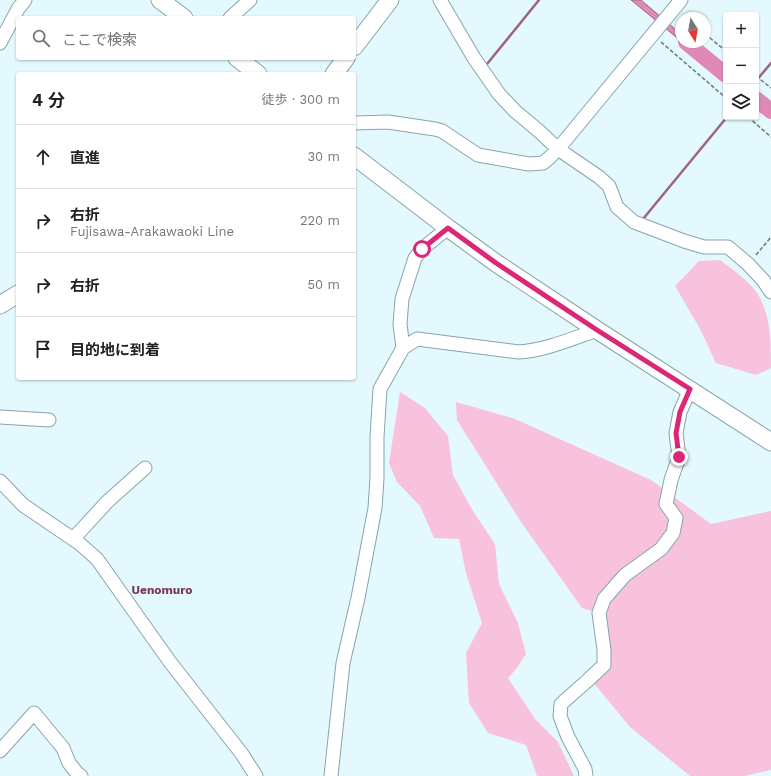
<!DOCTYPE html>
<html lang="ja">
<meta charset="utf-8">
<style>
:root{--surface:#fff;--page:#f2f2f2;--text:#222;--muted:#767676;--line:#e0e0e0}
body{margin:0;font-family:"Work Sans","Noto Sans JP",sans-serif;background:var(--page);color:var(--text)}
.controls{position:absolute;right:12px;top:12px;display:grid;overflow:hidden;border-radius:4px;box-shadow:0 1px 3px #0004}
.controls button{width:36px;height:36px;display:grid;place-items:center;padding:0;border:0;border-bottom:1px solid var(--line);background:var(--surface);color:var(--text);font:20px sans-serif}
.compass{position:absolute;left:675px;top:12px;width:36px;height:36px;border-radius:50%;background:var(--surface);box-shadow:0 1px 3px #0004;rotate:169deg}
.stop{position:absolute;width:12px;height:12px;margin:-9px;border:3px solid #db2777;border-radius:50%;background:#fff}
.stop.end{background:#db2777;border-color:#fff;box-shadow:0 1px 4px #0008}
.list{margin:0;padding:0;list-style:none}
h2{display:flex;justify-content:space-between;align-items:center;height:52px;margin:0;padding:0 16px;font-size:17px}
h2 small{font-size:13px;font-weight:400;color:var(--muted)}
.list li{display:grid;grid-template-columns:26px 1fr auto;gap:12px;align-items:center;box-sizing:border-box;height:64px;padding:0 16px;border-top:1px solid var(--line)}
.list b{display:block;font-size:15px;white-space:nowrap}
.list p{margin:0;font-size:13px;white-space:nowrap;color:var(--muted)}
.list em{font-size:13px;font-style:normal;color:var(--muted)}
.icon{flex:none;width:22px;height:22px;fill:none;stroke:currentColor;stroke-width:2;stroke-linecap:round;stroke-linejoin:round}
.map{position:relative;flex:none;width:771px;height:776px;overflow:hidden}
.search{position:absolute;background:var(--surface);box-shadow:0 1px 3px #0004;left:16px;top:16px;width:340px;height:44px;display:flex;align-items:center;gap:10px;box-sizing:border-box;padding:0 14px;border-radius:4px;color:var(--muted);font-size:15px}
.panel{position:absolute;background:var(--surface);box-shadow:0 1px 3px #0004;left:16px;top:72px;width:340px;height:308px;border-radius:4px}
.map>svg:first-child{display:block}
.green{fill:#f8c1dc}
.water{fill:#e089b7;stroke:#9e6485}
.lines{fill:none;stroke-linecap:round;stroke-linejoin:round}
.stream{stroke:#9e6485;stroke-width:2.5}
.river{stroke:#e089b7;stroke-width:16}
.minor-casing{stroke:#85a5ae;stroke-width:15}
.major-casing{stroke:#85a5ae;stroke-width:19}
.path{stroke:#6b7a7e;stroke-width:1.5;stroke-dasharray:4 2;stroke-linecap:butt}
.minor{stroke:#fff;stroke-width:13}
.major{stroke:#fff;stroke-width:17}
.route{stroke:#db2777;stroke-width:5}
.labels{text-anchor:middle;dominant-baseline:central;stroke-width:3;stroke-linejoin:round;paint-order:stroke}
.quarter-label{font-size:12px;font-weight:bold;fill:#79395d;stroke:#e4f9fe}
</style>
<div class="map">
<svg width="771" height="776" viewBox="0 0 771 776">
<rect width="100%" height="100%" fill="#e4f9fe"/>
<path class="green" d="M720,260C732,269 745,278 755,290C771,312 771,342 771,368L756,375L716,363L699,327L675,286L699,261Z
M400,392L425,408L448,436L453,475L473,511L495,544L499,584L518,623L526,654L516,669L508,678L535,719L558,742L574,776H537L526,745L488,733L469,703L466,653L482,623L466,573L459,539L434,538L420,506L397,482L389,463Z
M456,402L515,419L651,480L711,524L771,511V770L745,776H690L630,727L592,681L604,665L599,613L582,608L521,522L457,420Z"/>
<path class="water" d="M631,0H641L681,34V41Z"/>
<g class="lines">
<path class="stream" d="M487,64L539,0
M756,81L771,63
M643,219L727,117"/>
<path class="river" d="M686,42L726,75
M756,99L771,111"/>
<g class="minor-casing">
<path id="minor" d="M440,0L474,58L499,94L515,111L540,132L558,149L599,177L609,186L617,207L634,222L684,241L704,247H728L748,264L763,280L771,292
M230,18L250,0
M0,43L18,9L25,0
M354,123L388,122L435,129L442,131L478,155L529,164L543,163L549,158L558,149L681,0
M403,348L400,324L402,299L415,258L422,249L448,228
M0,417L49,420
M0,481L23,505L79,543L97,559L170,662L242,754L256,776
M73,539L108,501L145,468
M0,751L34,713L63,748L69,763L77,773L81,776
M331,776L343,663L358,598L375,508L377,478V437L380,389L403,348L417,339L519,352C546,350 571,339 597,330
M586,776L585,769L568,737L560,716L561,704L587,681L604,665V650L599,613L604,599L625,575L661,549L673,533L676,518L666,504L671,480L679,457L676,433L680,412L690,389"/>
</g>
<g class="major-casing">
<path id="major" d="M160,0L184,18
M354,47L390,0
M237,58L258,74
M334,74L346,58
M354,156L448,228L496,263L597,330L771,442
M0,305L18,294"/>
</g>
<path class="path" d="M705,34L726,51
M661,42L726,98
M756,76L771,88
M748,117L771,137
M756,255L771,237"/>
<use href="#minor" class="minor"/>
<use href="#major" class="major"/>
</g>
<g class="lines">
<path class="route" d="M422,249L448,228L496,263L597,330L690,389L680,412L676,433L679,457"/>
</g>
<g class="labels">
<g class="quarter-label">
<text x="162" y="590">Uenomuro</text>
</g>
</g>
</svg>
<div class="controls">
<button>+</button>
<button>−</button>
<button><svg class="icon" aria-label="layers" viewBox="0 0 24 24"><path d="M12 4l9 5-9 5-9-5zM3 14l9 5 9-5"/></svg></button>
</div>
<svg class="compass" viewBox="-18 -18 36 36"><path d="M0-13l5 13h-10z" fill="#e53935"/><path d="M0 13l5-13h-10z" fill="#767676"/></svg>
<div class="stop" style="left:422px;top:249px"></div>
<div class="stop end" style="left:679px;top:457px"></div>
<div class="search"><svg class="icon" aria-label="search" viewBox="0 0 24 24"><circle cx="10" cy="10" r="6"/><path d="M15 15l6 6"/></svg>ここで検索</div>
<section class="panel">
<h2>4 分<small>徒歩 · 300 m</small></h2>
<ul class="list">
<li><svg class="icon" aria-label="ahead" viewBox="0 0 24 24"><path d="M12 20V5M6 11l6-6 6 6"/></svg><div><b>直進</b></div><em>30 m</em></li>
<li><svg class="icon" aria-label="right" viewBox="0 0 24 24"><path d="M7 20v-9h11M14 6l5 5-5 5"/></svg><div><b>右折</b><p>Fujisawa-Arakawaoki Line</p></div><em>220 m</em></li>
<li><svg class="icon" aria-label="right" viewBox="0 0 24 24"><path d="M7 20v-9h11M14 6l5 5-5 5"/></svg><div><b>右折</b></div><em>50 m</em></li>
<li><svg class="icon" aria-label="arrive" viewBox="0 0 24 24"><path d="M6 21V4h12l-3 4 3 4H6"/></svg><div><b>目的地に到着</b></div></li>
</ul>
</section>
</div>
